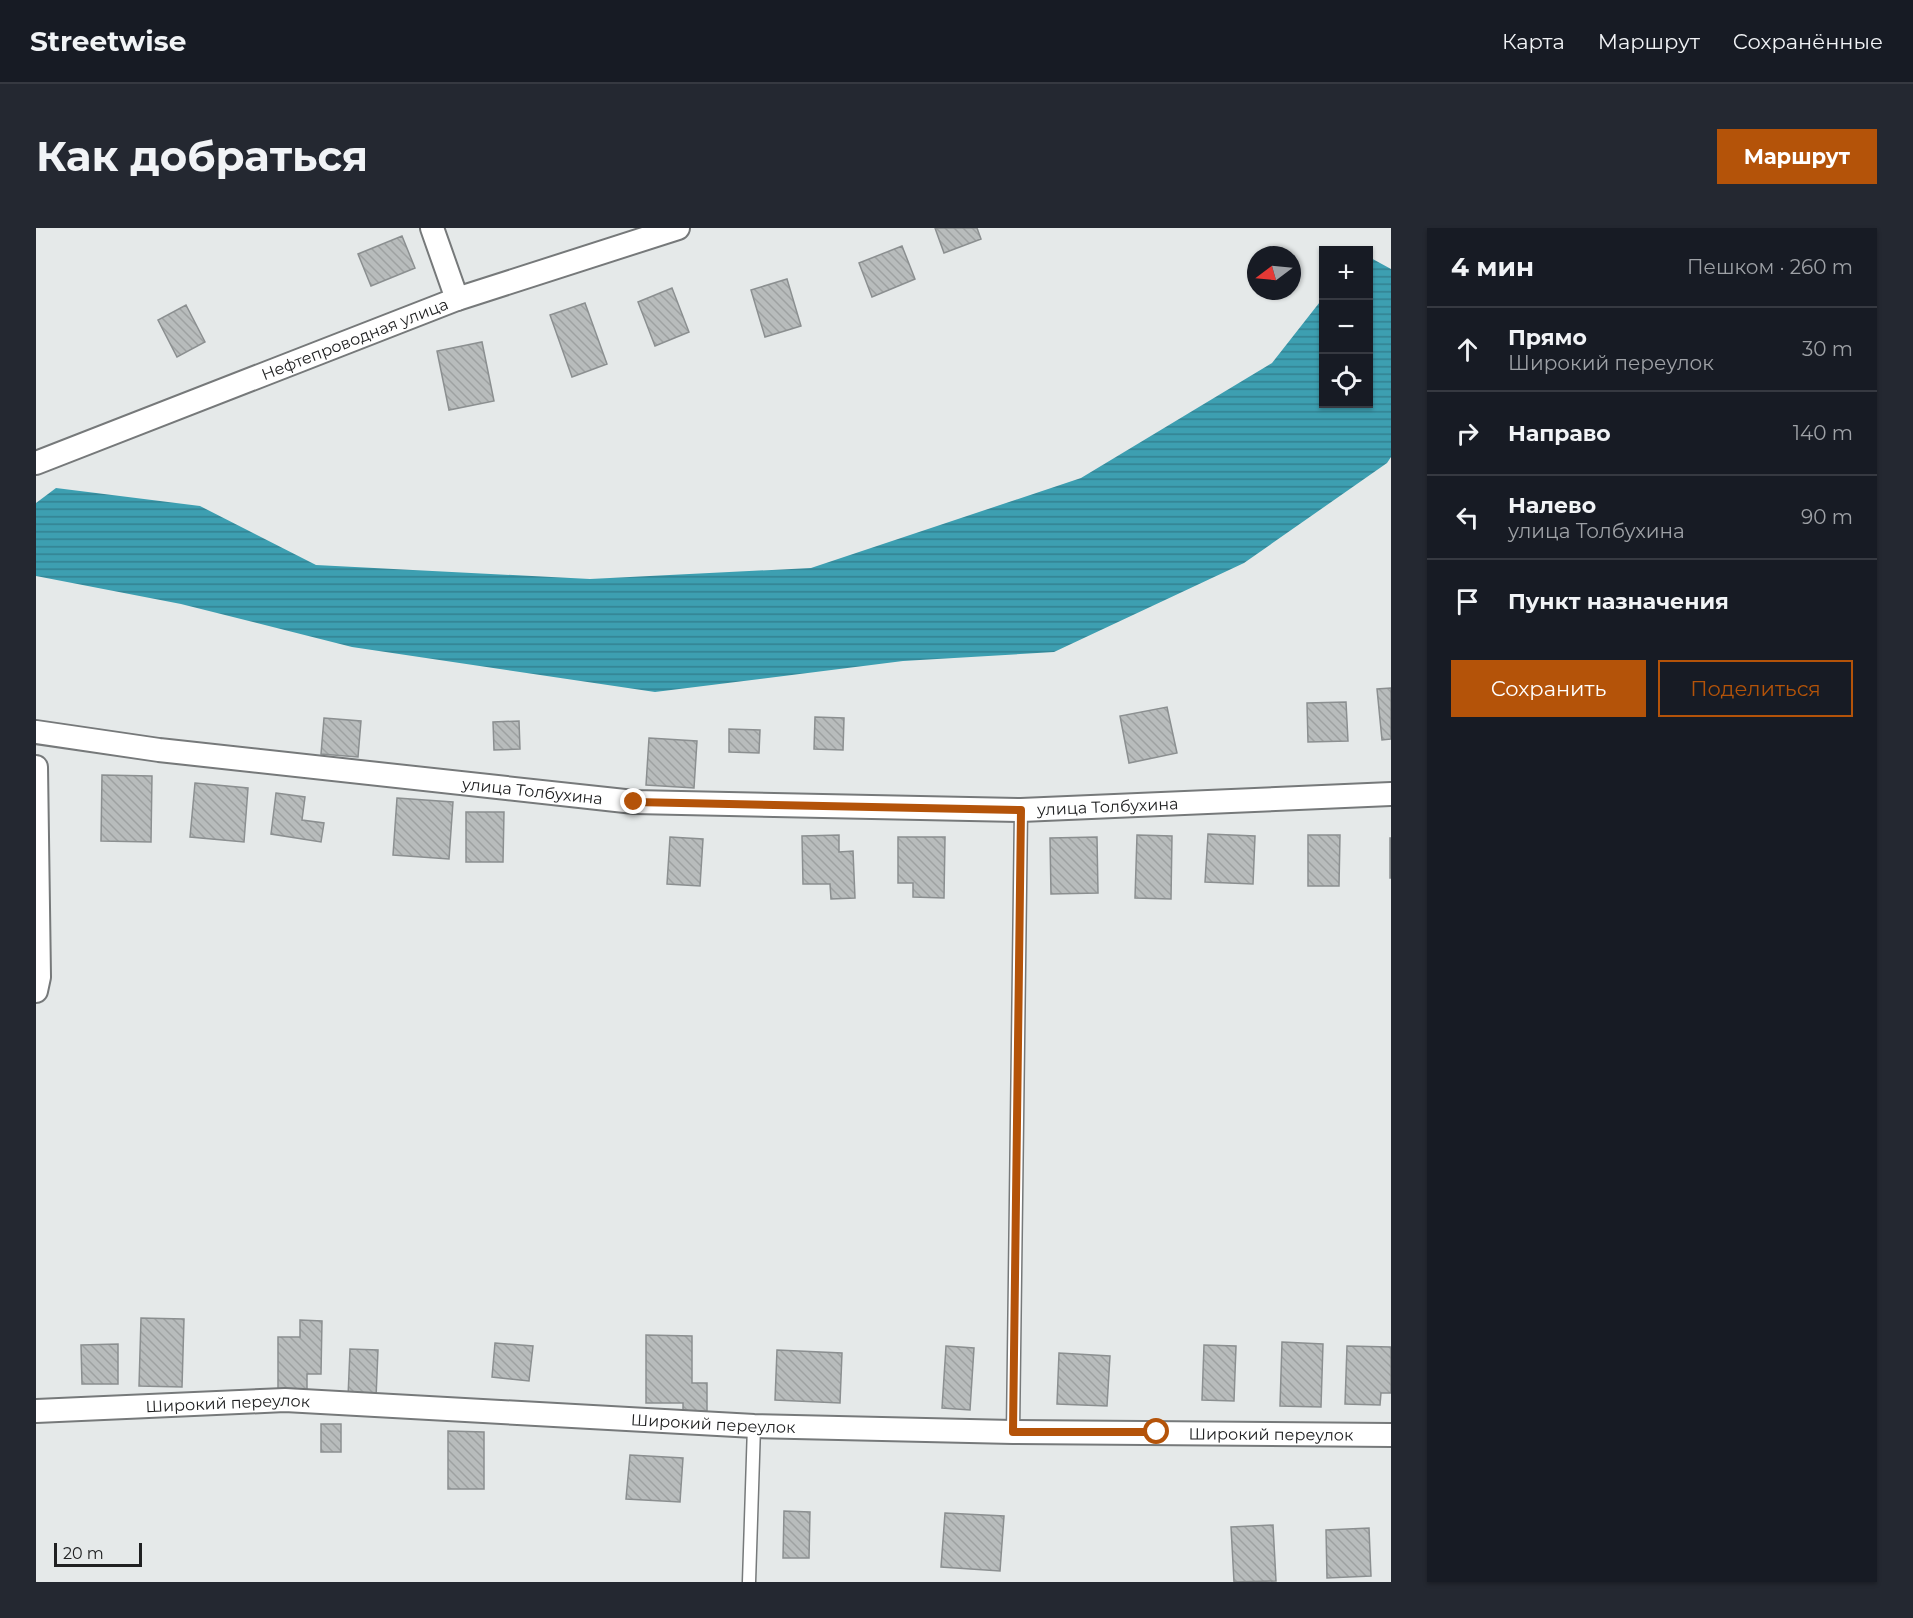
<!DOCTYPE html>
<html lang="ru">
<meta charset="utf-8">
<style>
:root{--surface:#171b24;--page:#242831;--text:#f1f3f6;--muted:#9ea1a6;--line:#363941;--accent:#b45309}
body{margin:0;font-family:Montserrat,sans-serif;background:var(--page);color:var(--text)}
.controls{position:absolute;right:18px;top:18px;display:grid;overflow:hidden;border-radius:0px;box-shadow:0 2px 4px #0004}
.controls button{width:54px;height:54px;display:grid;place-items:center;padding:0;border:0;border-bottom:2px solid var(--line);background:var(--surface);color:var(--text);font:30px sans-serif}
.compass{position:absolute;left:1211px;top:18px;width:54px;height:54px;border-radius:50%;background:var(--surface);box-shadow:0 2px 4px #0004;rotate:254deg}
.scale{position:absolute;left:18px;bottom:15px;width:88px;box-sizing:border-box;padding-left:6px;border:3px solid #202122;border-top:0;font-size:16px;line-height:21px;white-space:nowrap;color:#202122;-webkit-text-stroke:4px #e5e9e9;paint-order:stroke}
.stop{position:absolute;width:18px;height:18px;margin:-14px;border:4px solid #b45309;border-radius:50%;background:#fff}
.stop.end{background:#b45309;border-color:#fff;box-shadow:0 2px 6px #0008}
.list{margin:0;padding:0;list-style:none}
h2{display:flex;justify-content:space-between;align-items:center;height:78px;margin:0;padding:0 24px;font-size:26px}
h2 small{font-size:20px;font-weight:400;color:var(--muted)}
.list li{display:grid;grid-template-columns:39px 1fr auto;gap:18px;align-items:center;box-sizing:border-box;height:84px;padding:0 24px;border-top:2px solid var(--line)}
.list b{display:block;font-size:22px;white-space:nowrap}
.list p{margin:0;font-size:20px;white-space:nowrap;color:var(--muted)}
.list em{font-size:20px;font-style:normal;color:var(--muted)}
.actions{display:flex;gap:12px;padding:18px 24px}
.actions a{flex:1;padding:14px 0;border:2px solid var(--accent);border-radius:0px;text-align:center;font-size:21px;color:var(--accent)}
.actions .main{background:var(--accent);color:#fff}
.icon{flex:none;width:33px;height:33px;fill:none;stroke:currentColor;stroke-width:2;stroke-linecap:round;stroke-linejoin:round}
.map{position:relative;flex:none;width:1355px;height:1354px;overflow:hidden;border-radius:0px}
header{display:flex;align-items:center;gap:36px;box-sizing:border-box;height:84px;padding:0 30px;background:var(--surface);border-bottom:2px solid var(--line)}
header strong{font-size:28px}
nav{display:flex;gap:33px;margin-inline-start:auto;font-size:21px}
.intro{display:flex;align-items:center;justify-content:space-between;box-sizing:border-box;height:144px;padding:0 36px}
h1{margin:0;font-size:42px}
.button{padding:15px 27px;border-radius:0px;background:var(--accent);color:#fff;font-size:21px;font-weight:700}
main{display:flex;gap:36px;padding:0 36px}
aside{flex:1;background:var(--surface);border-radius:0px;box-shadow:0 2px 4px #0004}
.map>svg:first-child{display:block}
.water{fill:url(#water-rules)}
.building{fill:url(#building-back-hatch);stroke:#8b8f90;stroke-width:1.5}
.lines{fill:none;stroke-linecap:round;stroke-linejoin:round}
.lane-casing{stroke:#76797a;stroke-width:15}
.street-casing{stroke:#76797a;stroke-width:26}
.lane{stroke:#fff;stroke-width:12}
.street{stroke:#fff;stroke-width:22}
.route{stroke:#b45309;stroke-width:8}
.labels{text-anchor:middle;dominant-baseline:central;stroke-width:5;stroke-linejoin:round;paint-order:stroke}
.street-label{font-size:16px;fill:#202122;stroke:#e5e9e9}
</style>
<header>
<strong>Streetwise</strong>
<nav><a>Карта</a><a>Маршрут</a><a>Сохранённые</a></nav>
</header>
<div class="intro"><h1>Как добраться</h1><a class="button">Маршрут</a></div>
<main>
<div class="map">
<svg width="1355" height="1354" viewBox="0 0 1355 1354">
<defs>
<pattern id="water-rules" width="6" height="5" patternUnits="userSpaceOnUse" patternTransform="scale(1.5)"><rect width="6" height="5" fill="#3d9fb1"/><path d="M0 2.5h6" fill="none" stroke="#338190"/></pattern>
<pattern id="building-back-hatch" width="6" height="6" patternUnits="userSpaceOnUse" patternTransform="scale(1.5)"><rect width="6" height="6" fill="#b8bcbc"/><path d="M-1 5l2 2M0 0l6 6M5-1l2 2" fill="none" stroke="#9ea1a1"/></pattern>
</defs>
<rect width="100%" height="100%" fill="#e5e9e9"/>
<path class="water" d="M1333,29L1355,41V229L1351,235L1208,335L1018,424L867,433L619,464L316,419L145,376L0,348V275L20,260L164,278L280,337L554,351L775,340L1045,250L1236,135L1287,70L1288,176H1332Z"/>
<path class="building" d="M899,0H941L945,11L908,25Z
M366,8L379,40L335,58L322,26Z
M866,18L879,51L836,69L823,35Z
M751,51L765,98L729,109L715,62Z
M636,60L653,104L619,118L602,74Z
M549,75L571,136L536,149L514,87Z
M150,77L169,114L141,129L122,92Z
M446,114L458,173L413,182L401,123Z
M1355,460V511L1346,512L1341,461Z
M1310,474L1312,513L1272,514L1271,475Z
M1131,479L1141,525L1093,535L1084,488Z
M779,489L808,490L807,522L778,521Z
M288,490L325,493L322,529L285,526Z
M483,493L484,521L458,522L457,494Z
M693,501L724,502L723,525L693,524Z
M613,510L661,513L658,560L610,557Z
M66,547L116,548L115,614L65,613Z
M159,555L212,560L208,614L154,609Z
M240,565L269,569L266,592L288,595L285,614L235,606Z
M361,570L417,574L413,631L357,627Z
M430,584H468L467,634H430Z
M1172,606L1219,608L1217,656L1169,654Z
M803,607V624L817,623L819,670L795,671L794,656H767L766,608Z
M1101,607L1136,608L1135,671L1099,670Z
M1272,607H1304L1303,658H1272Z
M634,609L667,611L664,658L631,656Z
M862,609H909L908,670L877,669V655H862Z
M1061,609L1062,665L1015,666L1014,610Z
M1354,610H1355V650H1354Z
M105,1090L148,1091L146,1159L103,1158Z
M264,1092L286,1093L285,1146H271V1168H242V1109H264Z
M610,1107L656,1108V1155H671V1187H647V1175H610Z
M1246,1114L1287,1116L1285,1179L1244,1178Z
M459,1115L497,1118L493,1153L456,1149Z
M82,1116V1156H46L45,1117Z
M1168,1117L1200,1118L1198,1173L1166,1172Z
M910,1118L938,1120L934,1182L906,1180Z
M1311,1118L1355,1119V1165H1345L1344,1177L1309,1176Z
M314,1121L342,1122L340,1170L312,1169Z
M741,1122L806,1125L804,1175L739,1172Z
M1023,1125L1074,1128L1071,1178L1021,1176Z
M285,1196H305V1224H285Z
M412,1203L448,1204V1261H412Z
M594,1227L647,1230L644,1274L590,1271Z
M748,1283L774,1284L773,1330H747Z
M909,1285L968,1288L964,1343L905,1339Z
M1237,1297L1240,1353L1198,1354L1195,1299Z
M1333,1300L1335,1348L1291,1350L1290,1302Z"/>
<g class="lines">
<g class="lane-casing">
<path id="lane" d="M977,1204L985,582
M713,1354L718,1198"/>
</g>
<g class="street-casing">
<g id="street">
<path d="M396,0L421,71"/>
<path id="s1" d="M0,235L421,71L642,0"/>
<path id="s2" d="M0,504L123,522L598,574L985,582L1355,566"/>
<path d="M0,539L3,749L0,763"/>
<path id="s3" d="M0,1183L249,1172L718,1198L977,1204L1355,1207"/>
</g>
</g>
<use href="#lane" class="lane"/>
<use href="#street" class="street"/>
</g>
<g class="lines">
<path class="route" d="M598,574L985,582L977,1204H1121"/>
</g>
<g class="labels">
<g class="street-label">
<text stroke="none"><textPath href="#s1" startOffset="342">Нефтепроводная улица</textPath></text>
<text stroke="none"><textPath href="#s2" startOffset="500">улица Толбухина</textPath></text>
<text stroke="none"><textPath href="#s2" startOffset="1076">улица Толбухина</textPath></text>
<text stroke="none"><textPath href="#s3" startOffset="192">Широкий переулок</textPath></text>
<text stroke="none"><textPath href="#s3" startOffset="678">Широкий переулок</textPath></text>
<text stroke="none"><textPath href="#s3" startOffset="1236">Широкий переулок</textPath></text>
</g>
</g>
</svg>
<div class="controls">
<button>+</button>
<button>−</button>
<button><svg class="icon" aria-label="locate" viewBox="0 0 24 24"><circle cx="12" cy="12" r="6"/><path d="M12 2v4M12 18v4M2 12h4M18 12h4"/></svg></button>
</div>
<svg class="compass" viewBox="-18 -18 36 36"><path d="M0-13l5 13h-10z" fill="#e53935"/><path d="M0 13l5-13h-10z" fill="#9ea1a6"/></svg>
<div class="scale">20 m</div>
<div class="stop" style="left:1121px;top:1204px"></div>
<div class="stop end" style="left:598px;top:574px"></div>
</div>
<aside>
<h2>4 мин<small>Пешком · 260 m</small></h2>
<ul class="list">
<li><svg class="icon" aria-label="ahead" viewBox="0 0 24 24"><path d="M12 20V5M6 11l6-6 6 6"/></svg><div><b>Прямо</b><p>Широкий переулок</p></div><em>30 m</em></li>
<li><svg class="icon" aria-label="right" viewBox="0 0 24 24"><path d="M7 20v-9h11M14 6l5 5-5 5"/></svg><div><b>Направо</b></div><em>140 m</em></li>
<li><svg class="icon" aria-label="left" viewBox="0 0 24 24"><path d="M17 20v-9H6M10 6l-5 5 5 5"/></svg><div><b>Налево</b><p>улица Толбухина</p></div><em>90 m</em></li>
<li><svg class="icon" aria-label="arrive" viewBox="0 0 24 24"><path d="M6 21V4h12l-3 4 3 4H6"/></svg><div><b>Пункт назначения</b></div></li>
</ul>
<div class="actions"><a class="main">Сохранить</a><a>Поделиться</a></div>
</aside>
</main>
